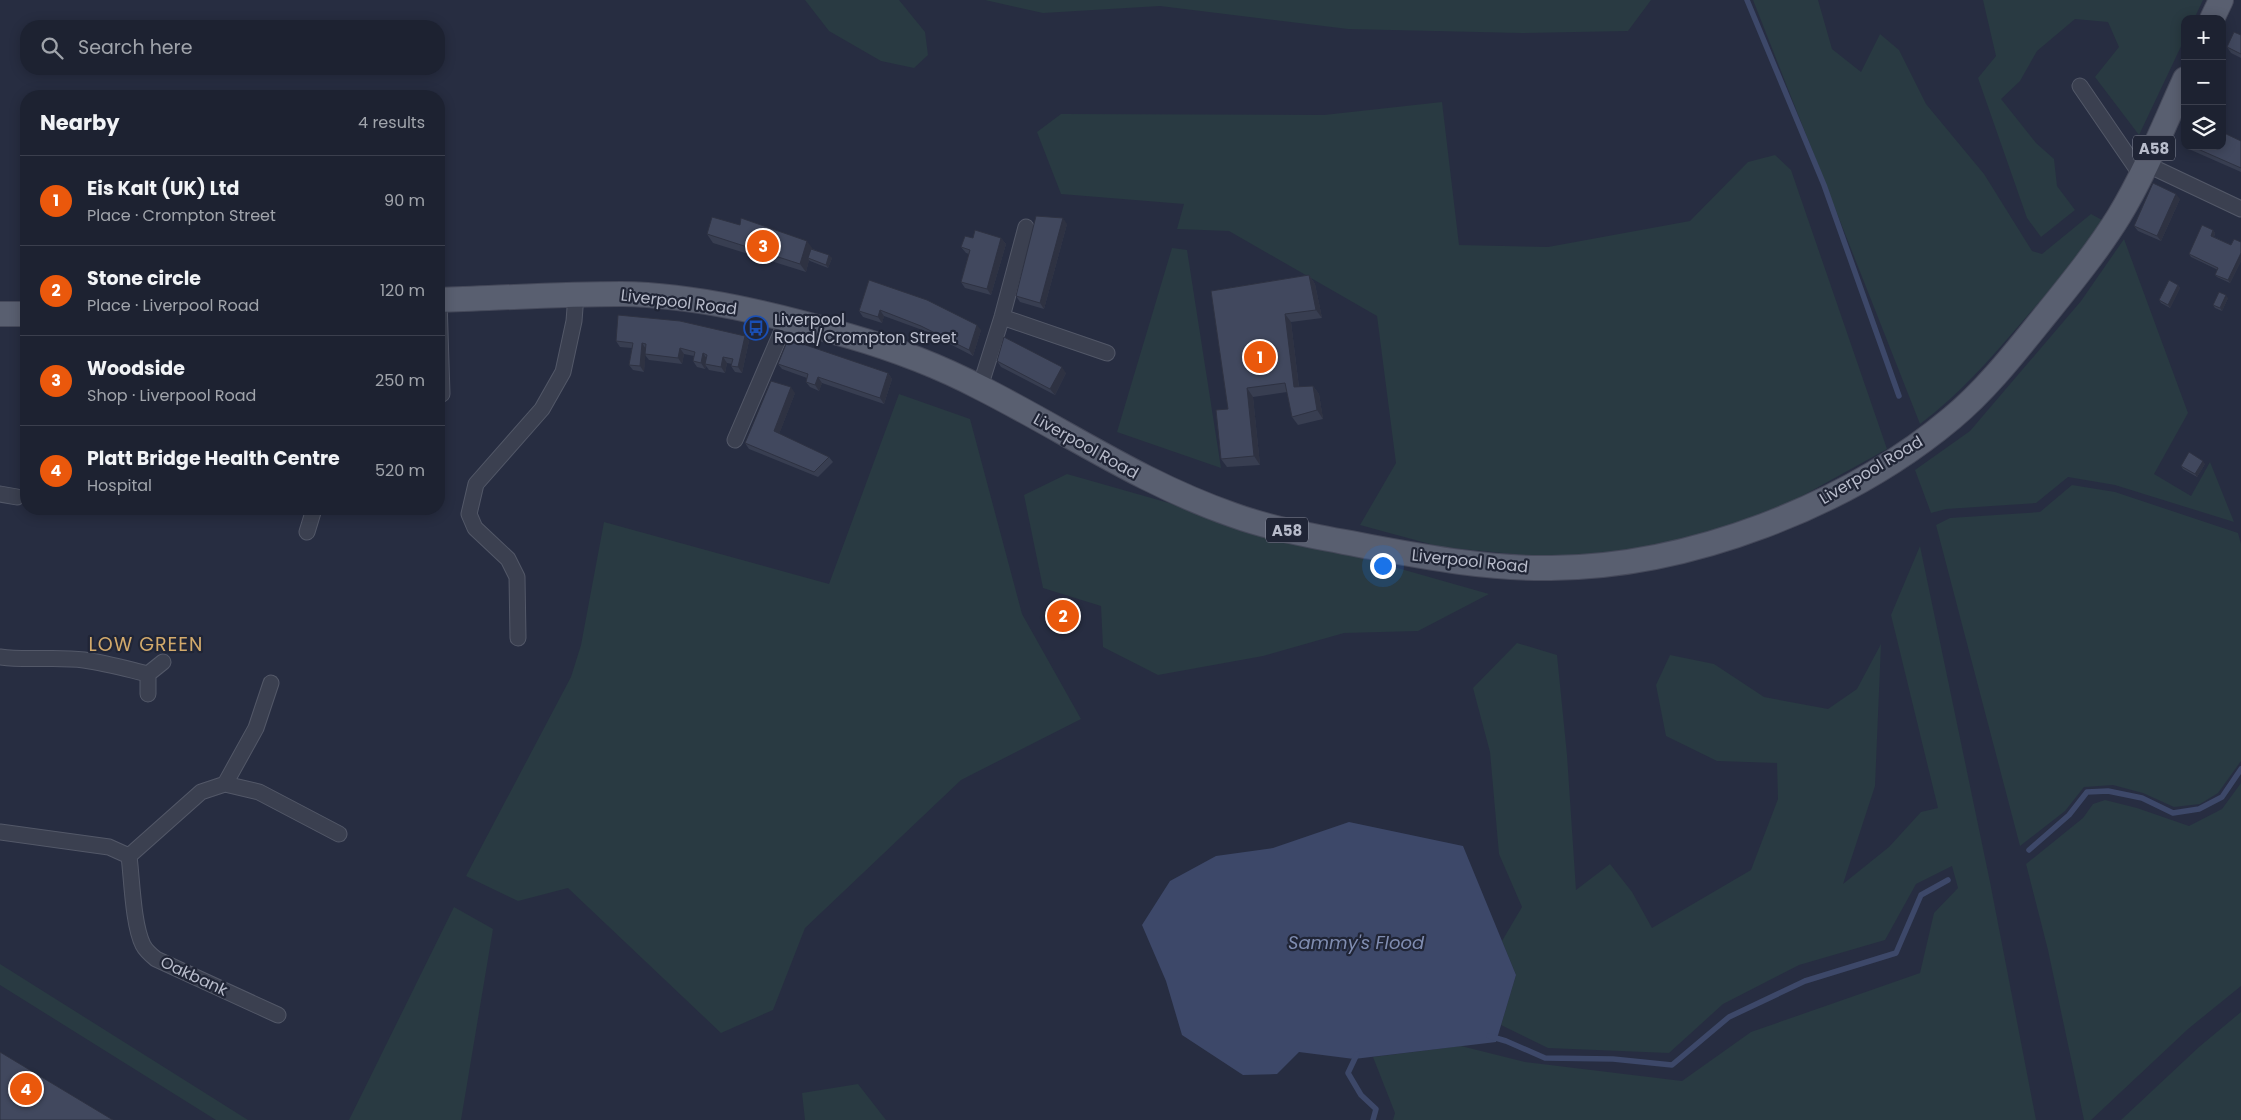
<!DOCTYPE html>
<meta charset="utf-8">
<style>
:root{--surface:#1d2231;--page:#252a39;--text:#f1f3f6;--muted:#a0a4ab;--line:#3b3f4d;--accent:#ea580c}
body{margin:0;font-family:Poppins,sans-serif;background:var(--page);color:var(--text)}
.controls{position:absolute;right:15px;top:15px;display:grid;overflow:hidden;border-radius:10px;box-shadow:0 2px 12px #0003}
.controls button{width:45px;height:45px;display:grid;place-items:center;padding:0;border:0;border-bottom:1px solid var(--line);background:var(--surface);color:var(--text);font:25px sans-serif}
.you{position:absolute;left:1382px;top:565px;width:18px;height:18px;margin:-12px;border:4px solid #fff;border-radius:50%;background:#1a73e8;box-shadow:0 0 0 8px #1a73e833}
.badge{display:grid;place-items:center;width:32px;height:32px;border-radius:50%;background:var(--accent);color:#fff;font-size:16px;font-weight:700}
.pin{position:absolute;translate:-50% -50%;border:2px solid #fff;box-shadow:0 1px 5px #0006}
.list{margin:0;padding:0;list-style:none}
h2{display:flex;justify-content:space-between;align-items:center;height:65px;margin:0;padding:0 20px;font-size:21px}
h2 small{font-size:16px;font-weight:400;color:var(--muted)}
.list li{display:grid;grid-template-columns:32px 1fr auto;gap:15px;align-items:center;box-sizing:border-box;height:90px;padding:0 20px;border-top:1px solid var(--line)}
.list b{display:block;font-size:19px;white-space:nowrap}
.list p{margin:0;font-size:16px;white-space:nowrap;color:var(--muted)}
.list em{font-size:16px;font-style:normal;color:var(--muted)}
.icon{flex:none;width:28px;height:28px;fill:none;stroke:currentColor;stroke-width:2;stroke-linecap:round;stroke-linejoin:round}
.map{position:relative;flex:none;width:2241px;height:1120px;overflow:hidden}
.search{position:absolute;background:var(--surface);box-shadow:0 2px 12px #0003;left:20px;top:20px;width:425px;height:55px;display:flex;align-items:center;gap:12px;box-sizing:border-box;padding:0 18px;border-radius:20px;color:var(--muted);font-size:19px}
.panel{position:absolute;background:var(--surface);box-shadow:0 2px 12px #0003;left:20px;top:90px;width:425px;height:425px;border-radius:20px}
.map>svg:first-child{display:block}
.green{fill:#293a42}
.water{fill:#3d4869}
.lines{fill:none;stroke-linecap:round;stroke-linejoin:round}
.stream{stroke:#3d4869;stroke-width:5.5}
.minor-casing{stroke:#535868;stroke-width:17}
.primary-casing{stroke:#45495a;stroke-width:26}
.minor{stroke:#3b4050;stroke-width:15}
.primary{stroke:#595f70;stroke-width:24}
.wall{fill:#383e51}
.shaded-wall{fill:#2e3242}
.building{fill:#41485e;stroke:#2e3242}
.labels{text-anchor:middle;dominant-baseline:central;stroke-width:4.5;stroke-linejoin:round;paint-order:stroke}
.shield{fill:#202536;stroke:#8a8f9e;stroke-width:1}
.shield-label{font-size:15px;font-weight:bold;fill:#b8bccb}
.street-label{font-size:16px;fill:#b8bccb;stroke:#202536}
.poi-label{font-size:16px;fill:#b8bccb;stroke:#202536;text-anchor:start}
.water-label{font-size:18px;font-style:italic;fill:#808db1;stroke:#202536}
.quarter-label{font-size:19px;letter-spacing:1px;fill:#d3aa6b;stroke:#202536}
</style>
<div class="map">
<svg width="2241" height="1120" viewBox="0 0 2241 1120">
<rect width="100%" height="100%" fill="#272d41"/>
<path class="green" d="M805,0H899L925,32L928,55L914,68L881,61L829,31Z
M985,0H1651L1628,31L1521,33L1348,29L1160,6L1043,13Z
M1753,0H1818L1832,49L1861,72L1880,34L1899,50L1926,104L1984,174L2032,251L2042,254L2091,214L2102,220C2078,258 2051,289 2022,322C1990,359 1959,395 1920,424Z
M1983,0H2203L2194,19H2185V38L2139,135L2095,77L2119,47L2108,22L2075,19L2037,51L2020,81L2001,99L2036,143L2054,159L2057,186L2075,210L2041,237L2027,218L1978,78L1996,56Z
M1442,102L1459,245L1548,247L1690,221L1748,162L1775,155L1791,170L1887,449L1793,501L1693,544L1563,559L1441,547L1360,525L1396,463L1377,316L1229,231L1177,229L1184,204L1061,194L1037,132L1061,114L1324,115Z
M2124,239L2188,413L2154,474L2191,496L2210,462L2234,522L2115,485L2068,477L2036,503L1946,509L1931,513L1915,470L1970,431L2081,301Z
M1172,248L1187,250L1221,468L1117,432Z
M899,394L970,419L1022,614L1081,719L961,780L805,928L773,1010L721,1033L568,888L518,901L466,876L571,677L581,645L604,522L829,584Z
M1067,474L1489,594L1418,631L1344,633L1263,656L1158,675L1103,647L1101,606L1043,588L1024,495Z
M2072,485L2115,492L2238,533L2241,544V761L2218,793L2200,804L2174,807L2143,793L2113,785L2084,787L2065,811L2020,846L1936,525L1950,518L2040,512Z
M1920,546L1990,882L2036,1120H1393L1395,1113L1373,1057L1461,1046L1525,1062L1682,1081L1751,1032L1920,973L1934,913L1958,888L1952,866L1916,884L1885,940L1799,965L1723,1004L1669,1053L1548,1048L1501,1025L1516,975L1502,941L1522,907L1499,854L1490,752L1473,688L1517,643L1557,655L1567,755L1576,890L1610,864L1632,892L1652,928L1751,870L1778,799L1777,763L1717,761L1666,736L1656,685L1670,655L1714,664L1764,697L1828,709L1857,689L1881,644L1875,786L1843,884L1889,847L1921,812L1938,808L1891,615Z
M2241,783V986L2188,1029L2091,1120H2084L2048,950L2026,864L2083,818L2093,804L2105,800L2137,808L2189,826L2222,809Z
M454,907L493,929L461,1120H349Z
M0,964L248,1120H216L0,985Z
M2241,1012V1120H2121L2199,1047Z
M858,1084L886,1120H805L802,1093Z"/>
<path class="water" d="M1349,822L1463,846L1516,975L1496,1042L1354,1059L1299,1052L1277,1074L1243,1075L1182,1035L1166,981L1142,925L1170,881L1216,856L1273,848Z"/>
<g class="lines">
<path class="stream" d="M1747,0L1824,185L1899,396
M2029,850L2069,815L2087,792L2108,791L2142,798L2173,813L2199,809L2222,797L2241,769
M1489,1036L1506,1041L1545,1058L1613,1059L1672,1065L1729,1017L1805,981L1896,953L1921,895L1948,880
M1357,1054L1348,1073L1361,1095L1376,1109L1373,1120"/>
<g class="minor-casing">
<path id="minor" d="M2080,86L2141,175
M2146,164L2241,209
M439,300L442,394
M1002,317L1107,353
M980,387L1002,317L1026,227
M735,440L787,319
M0,494L17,497
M307,532L314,509
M518,638L517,577L508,559L475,528L469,514L476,484L542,409L563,372L574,321L576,295
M0,657C28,661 56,656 84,660C106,663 127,669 148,674
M148,694V674L163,662
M225,784L256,728L271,683
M0,832L109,847L129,856
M129,856L201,792L225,784L259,792L339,834
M129,856C132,880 133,925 143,945C146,951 151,955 156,959L278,1015"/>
</g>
<g class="primary-casing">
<path id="primary" d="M2212,19L2221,0
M439,300C499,298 560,294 621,294C697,295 776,315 849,336C894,349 939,366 981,388C1066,431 1141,483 1233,515C1277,531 1325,538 1371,547C1430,558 1491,569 1551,568C1689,567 1847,506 1952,418C1988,388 2017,350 2047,313C2072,282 2098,250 2119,216C2145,173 2164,125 2185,79
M0,314H26"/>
</g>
<use href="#minor" class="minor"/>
<use href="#primary" class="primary"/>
</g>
<path class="wall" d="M2241,35V58L2231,53L2227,47Z
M2241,141V172L2191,150L2188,146H2222Z
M2180,199L2161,241L2138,231L2134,226Z
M1067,224L1044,309L1020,302L1016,296Z
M2213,230L2215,233L2214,237L2231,245L2241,242V261L2230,283L2217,277L2215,275L2218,270L2191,257L2189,254Z
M707,234L813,249L832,258L828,268L810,261L809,260L806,272L713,243Z
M973,238H1001L1006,244L991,295L965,288L961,282L969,254L966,253L961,247Z
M1309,275L1315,284L1322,318L1291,322L1299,387L1313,386L1319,394L1323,419L1298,425L1292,417L1287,392L1253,397L1260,465L1227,467L1221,459L1228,409L1211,291Z
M869,280L981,330L973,356L925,331L884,316L882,323L863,317L859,311Z
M2178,285L2180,288L2170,308L2161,303L2159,300Z
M2228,298L2222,311L2215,308L2213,305Z
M745,336L749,341L742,373L735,372L731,366L732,364L727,363L725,373L709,370L706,366L705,369L697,367L693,361L694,356L684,354L682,364L649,360L645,355L644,372L633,370L629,365L632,348L620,347L616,341Z
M997,361L1066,373L1055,395L1001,367Z
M778,364L888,373L892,379L884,404L822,383L819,391L810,387L806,382L807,378L782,369Z
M795,393L779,434L829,457L833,462L818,477L749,449L745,443Z
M2205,464L2197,477L2183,469L2181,466Z"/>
<path class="shaded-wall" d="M2176,194L2180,199L2161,241L2157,236Z
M1063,218L1067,224L1044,309L1040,303Z
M2213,230L2215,233L2213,239L2211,236Z
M1001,238L1006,244L991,295L987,289Z
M807,241L813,249L808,258L809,260L806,272L800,264Z
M2241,253V261L2230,283L2228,280Z
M829,255L832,258L828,268L826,265Z
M1309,275L1315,284L1322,318L1316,310Z
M2178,285L2180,288L2170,308L2168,305Z
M2226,295L2228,298L2222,311L2220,308Z
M880,310L884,316L882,323L878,317Z
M1285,314L1291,322L1300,396L1294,387Z
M977,325L981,330L973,356L969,350Z
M745,336L749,341L742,373L738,367Z
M642,343L646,349L644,372L640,366Z
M680,348L684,354L682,364L678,358Z
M703,353L707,359L705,364L706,366L705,369L701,363Z
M723,357L727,363L725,373L721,367Z
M1062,367L1066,373L1055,395L1050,389Z
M888,373L892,379L884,404L880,398Z
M818,377L822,383L819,391L815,385Z
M1313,386L1319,394L1323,419L1317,410Z
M791,387L795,393L778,437L774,431Z
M1247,388L1253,397L1260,465L1254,456Z
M2203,461L2205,464L2197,477L2195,474Z"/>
<path class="building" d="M2234,32L2241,35V54L2227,47Z
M2222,132L2241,141V168L2191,146H2222Z
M2153,183L2176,194L2157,236L2134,226Z
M1036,216L1063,218L1040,303L1016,296Z
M712,217L740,225L741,218L807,241L800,264L707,234Z
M2202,225L2213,230L2211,236L2231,245L2234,239L2241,242V253L2228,280L2215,275L2218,268L2189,254Z
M975,230L1001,238L987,289L961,282L970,250L961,247L965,236L973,238Z
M811,249L829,255L826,265L808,258Z
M1309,275L1316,310L1285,314L1294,387L1313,386L1317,410L1292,417L1285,383L1247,388L1254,456L1221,459L1216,410L1228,409L1211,291Z
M869,280L927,300L977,325L969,350L921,326L880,310L878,317L859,311Z
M2169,280L2178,285L2168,305L2159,300Z
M2219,292L2226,295L2220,308L2213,305Z
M618,315L680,321L745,336L738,367L731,366L733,359L723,357L721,367L705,364L707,355L703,353L701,363L693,361L695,352L680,348L678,358L645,354L646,344L642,343L640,366L629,365L633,343L616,341Z
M1004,337L1062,367L1050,389L997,361Z
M788,339L888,373L880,398L818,377L815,385L806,382L808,374L778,364Z
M771,381L791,387L774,431L829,457L814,472L745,443Z
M2189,452L2203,461L2195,474L2181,466Z
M0,1052L113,1120H0Z"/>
<defs>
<g id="bus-ring" transform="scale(1.25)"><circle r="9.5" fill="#202536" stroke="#1a4fb4" stroke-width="1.5"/><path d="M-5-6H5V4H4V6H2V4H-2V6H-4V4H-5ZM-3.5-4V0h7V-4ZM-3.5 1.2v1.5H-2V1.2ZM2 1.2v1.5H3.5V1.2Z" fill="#1a4fb4"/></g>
</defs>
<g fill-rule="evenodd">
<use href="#bus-ring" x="756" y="328"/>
</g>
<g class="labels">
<g class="shield">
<rect x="2133" y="135.5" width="42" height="25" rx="4"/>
<rect x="1266" y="517.5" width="42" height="25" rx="4"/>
</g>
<g class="shield-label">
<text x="2154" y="148">A58</text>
<text x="1287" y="530">A58</text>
</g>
<g class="street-label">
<text transform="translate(679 302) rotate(7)">Liverpool Road</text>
<text transform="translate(1086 446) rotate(29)">Liverpool Road</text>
<text transform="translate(1871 470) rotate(-31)">Liverpool Road</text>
<text transform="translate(1470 561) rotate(6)">Liverpool Road</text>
<text transform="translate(194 976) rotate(25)">Oakbank</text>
</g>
<g class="poi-label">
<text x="774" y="319">Liverpool<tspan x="774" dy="18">Road/Crompton Street</tspan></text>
</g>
<g class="water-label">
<text x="1356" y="942">Sammy's Flood</text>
</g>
<g class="quarter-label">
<text x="146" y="644">LOW GREEN</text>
</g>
</g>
</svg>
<div class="controls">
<button>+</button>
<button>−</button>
<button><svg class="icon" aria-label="layers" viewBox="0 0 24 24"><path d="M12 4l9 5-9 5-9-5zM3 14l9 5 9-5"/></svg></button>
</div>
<div class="you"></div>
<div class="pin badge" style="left:1260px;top:357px">1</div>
<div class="pin badge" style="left:1063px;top:616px">2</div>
<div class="pin badge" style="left:763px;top:246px">3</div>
<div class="pin badge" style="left:26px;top:1089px">4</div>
<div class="search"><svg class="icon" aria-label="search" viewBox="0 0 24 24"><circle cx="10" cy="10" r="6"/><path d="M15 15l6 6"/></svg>Search here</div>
<section class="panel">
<h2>Nearby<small>4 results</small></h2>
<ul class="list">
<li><span class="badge">1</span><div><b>Eis Kalt (UK) Ltd</b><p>Place · Crompton Street</p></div><em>90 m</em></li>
<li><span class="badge">2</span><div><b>Stone circle</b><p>Place · Liverpool Road</p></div><em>120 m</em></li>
<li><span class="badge">3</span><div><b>Woodside</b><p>Shop · Liverpool Road</p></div><em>250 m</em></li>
<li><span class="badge">4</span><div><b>Platt Bridge Health Centre</b><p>Hospital</p></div><em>520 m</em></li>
</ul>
</section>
</div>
